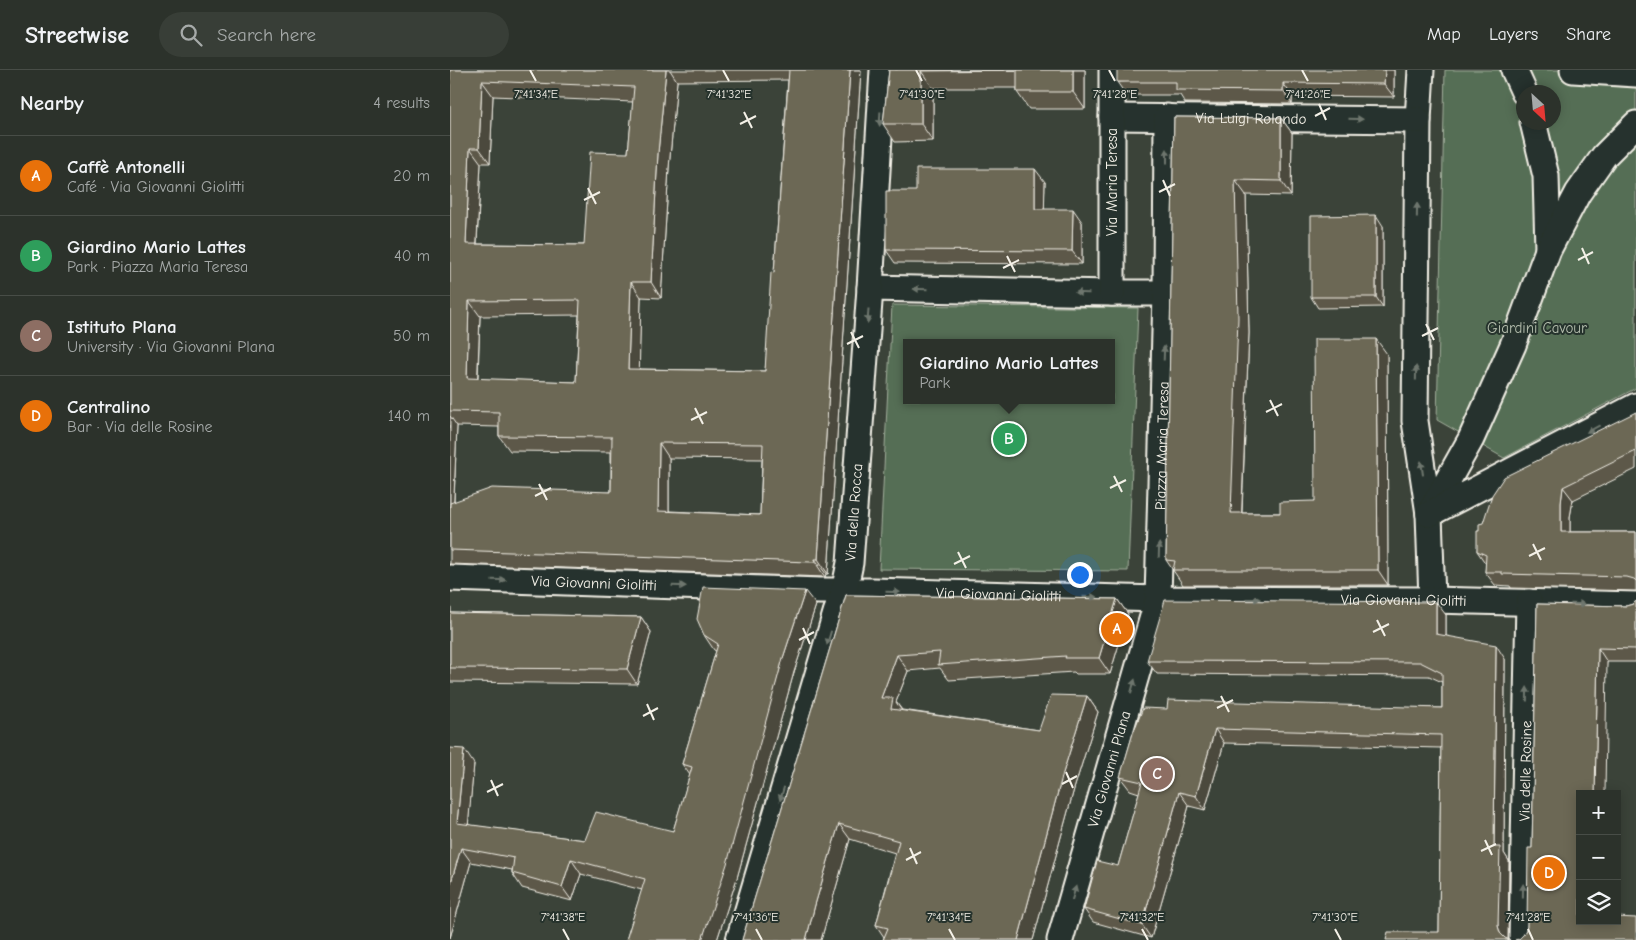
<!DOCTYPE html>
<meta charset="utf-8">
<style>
:root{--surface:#2c322b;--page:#383e37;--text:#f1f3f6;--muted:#a6aaa9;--line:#484d47;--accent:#8bbbb9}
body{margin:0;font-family:"Comic Neue",sans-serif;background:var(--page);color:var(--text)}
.controls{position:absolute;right:15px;bottom:15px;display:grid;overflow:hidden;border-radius:0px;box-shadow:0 2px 12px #0003}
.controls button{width:45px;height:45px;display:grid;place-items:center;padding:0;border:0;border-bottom:1px solid var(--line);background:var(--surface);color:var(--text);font:25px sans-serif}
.compass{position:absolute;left:1066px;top:15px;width:45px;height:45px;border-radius:50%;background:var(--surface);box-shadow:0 2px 12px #0003;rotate:154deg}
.you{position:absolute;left:629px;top:504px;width:18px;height:18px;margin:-12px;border:4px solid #fff;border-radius:50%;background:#1a73e8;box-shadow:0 0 0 8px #1a73e833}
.badge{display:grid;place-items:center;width:32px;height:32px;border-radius:50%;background:var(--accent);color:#fff;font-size:16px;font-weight:700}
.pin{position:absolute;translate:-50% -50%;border:2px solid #fff;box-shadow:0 1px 5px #0006}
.popup{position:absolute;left:453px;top:269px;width:212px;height:65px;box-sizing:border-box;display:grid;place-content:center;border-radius:0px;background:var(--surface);filter:drop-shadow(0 1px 4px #0005);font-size:16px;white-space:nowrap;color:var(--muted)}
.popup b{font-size:19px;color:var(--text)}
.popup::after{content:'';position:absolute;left:50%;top:100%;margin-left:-10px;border:10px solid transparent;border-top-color:var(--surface)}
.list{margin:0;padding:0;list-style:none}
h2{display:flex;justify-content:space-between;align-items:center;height:65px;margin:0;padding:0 20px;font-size:21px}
h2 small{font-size:16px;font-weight:400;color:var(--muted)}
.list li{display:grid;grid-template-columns:32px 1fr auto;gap:15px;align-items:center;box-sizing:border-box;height:80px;padding:0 20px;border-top:1px solid var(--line)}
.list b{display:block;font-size:19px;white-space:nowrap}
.list p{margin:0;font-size:16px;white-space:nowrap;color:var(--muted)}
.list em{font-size:16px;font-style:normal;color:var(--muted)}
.icon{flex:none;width:28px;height:28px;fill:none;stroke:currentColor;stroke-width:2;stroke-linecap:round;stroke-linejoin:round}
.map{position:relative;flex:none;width:1186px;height:870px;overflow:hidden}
header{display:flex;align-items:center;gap:30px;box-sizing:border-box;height:70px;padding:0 25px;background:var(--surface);border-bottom:1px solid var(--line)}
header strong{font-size:24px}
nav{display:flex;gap:28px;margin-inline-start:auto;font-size:18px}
.search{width:350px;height:45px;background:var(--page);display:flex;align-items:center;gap:12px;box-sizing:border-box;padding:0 18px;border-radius:28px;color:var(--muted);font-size:19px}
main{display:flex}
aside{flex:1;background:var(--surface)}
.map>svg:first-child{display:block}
.green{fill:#556e54;stroke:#a4b09e;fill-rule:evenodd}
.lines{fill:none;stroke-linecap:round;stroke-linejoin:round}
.street-casing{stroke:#f4f1e8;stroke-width:29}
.street{stroke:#26332d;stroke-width:25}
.wall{fill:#5d5949;stroke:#f4f1e8;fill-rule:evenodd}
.shaded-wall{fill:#4c483c;stroke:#f4f1e8}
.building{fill:#6c6755;stroke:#f4f1e8;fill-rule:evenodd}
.oneway{fill:#6e766e}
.ticks{fill:none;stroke:#f4f1e8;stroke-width:2}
.labels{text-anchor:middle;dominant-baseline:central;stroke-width:4;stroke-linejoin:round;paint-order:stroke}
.street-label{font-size:15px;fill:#f4f1e8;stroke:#26332d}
.park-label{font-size:15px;fill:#b4bdad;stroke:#26332d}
.ticks-label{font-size:12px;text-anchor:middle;fill:#f4f1e8;stroke:#26332d;stroke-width:4;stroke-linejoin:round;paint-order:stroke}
</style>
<header>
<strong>Streetwise</strong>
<div class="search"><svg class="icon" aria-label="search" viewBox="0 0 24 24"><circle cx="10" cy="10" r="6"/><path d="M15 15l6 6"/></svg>Search here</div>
<nav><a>Map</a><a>Layers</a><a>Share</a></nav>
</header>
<main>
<aside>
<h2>Nearby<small>4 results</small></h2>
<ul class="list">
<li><span class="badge" style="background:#e8710a">A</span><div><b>Caffè Antonelli</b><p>Café · Via Giovanni Giolitti</p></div><em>20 m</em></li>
<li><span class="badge" style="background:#2e9e5b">B</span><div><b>Giardino Mario Lattes</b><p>Park · Piazza Maria Teresa</p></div><em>40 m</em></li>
<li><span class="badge" style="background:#8d6e63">C</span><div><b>Istituto Plana</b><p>University · Via Giovanni Plana</p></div><em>50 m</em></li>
<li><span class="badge" style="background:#e8710a">D</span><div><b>Centralino</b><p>Bar · Via delle Rosine</p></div><em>140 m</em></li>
</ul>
</aside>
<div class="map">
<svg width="1186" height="870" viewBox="0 0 1186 870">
<rect width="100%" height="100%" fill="#3b4339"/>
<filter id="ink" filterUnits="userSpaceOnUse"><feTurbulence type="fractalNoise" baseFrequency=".02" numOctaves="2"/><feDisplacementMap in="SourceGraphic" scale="10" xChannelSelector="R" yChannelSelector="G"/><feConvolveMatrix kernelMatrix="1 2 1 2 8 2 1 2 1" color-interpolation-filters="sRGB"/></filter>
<g filter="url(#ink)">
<path class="green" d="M995,0H1186V318L1054,388L987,350ZM1074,22H1104V52H1074Z
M442,235L688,238L678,501L429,499ZM456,273H662V330H456Z"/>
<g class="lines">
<g class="street-casing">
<g id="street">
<path d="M971,0L968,50L965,351L979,444L982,530"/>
<path d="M1064,0L1074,22"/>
<path d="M1123,0L1186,4"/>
<path id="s1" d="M662,47L968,50"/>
<path d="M1083,52L1096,106L1098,179"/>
<path d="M420,218L662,223H716"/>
<path d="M662,223V0"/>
<path d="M979,444L1021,369L1063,275L1098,180L1128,123L1154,86L1186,54"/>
<path d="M979,444L1186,336"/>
<path id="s2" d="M0,508L370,521H423L708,529L982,530L1186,535"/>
<path id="s3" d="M289,870L386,543L394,522L400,493L420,218L433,0"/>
<path id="s4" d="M610,870L708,529L716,223L717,47"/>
<path id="s5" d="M1072,870L1079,532"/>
</g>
</g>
<use href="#street" class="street"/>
</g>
<path class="wall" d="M0,0H411L378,504H376L375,507L0,494ZM338,10L324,203L315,301L189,299L191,227L211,228L219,98L227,11ZM43,26L183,32L178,83L134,175L27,174L31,93H40ZM129,245L126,312L28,309L30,246ZM7,356L49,357V366L60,381L161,382V422L4,432ZM219,388L312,389L310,445L219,441Z
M439,0H635V39H579L567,22V18H483V71L445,72L433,54Z
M944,0V27L842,26V34L735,33L730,25H676L667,12Z
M724,47L831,48L842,63L841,126L796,125L799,263L792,443H830L865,431L937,284L938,515H733L716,490Z
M595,112L594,139L632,152V194L445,193L436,180L466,121Z
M933,156V237L868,238L861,227Z
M1186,342V399L1123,430L1120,447V462H1186V521L1061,518L1060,516L1045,515L1035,502L1036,494L1027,481L1029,461L1033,453Z
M396,525L667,529L678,544L660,604H626L624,602L499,610L490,598L458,601L446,632L452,640L589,660L637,626L648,642L624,719L583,870H433L434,867L426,855L445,783L400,769L371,870H292Z
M1186,531V592H1157L1130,851L1069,869L1074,864L1077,857L1082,778L1087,534L1176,536L1183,534Z
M366,535L344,602L287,808L267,870H176L192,820L131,804L122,831L72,818L62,803V800L21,792L0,868V678L24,694L18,755L135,770L223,761L240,705L232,694L266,581L264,580L254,565Z
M0,536L1,537V543L191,547L201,562L187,614L0,612Z
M996,545V566L1055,589L1054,783L1059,791L1058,869L989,862L991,678L774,673L755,740L739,736L701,868L643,852L634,839L668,796L689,723L680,720L670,707L717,639L992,638V612L979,606L707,604L697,591Z"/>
<path class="shaded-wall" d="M216,0H220L227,11L219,98L211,228L201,212L208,83Z
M400,0H411L378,504L368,489Z
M623,0H635V39L623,22Z
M935,0H944V27L934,14Z
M471,1L483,18V71L471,54Z
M32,11L43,26L40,93L29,78Z
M833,13L842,26V34L833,21Z
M831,48L842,63L841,126L831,111Z
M20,78L31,93L26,189L16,174Z
M585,99L595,112L594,152L585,139Z
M785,110L796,125L799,263L791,458L781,443Z
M623,139L632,152V194L622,181Z
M926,145L933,156V237L926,227Z
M181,212L191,227L189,314L178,299Z
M19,231L30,246L27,323L17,308Z
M926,269L937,284L938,515L928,500Z
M0,346L7,356L3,451L0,447Z
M209,373L219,388V456L208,441Z
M1113,417L1123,430L1120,447V475L1111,462V433Z
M365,489L376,504L375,507L365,492Z
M355,521L366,535L344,602L287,808L267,870H252L333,588Z
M667,529L678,544L660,604L649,588Z
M986,532L996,545V578L986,564Z
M191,547L201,562L187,614L177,599Z
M1046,575L1055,589L1054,783L1059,791L1058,870H1055L1050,863L1048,856L1044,777Z
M1148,578L1157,592L1155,724H1145Z
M447,585L458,601L446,632L454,644L452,654L431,628Z
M637,626L648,642L624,719L583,870H568L613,703Z
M765,659L774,673L755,740L746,726Z
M14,679L24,694L17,768L7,753Z
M729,722L739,736L701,868L692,855Z
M389,754L400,769L371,870H356L365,835Z
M11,778L21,792L0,868V816Z
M121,789L131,804L122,831L112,817Z"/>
<path class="building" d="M0,0H216L208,83L201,212H181L178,299L315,301L321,202L324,203L339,0H400L368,489H365V492H360L0,480V433L42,418L161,422L162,367L49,366V342L0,341ZM32,11L184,17L178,83L140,82L134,175L16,174L20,78H29ZM130,230L126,312L17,308L19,231ZM209,373L313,374L310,445L208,441Z
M439,0H623V22H567V0L471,1V54H433Z
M667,0H935L934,14L833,13V21L726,20V12H667Z
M724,47L831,48V111L785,110L788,248L781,443H830V432L865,431L864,269H926L928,500H723L725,491L716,490Z
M466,99H585V139H623L622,181L436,180V121H466Z
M926,145V227H861V146Z
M1186,342V381L1113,417L1111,433V462H1186V511L1184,509L1177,507L1052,504V502H1035L1036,485L1027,481V461H1029V454L1033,453L1042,425L1054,407Z
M253,517L355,521L333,588L277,794L252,870H176L195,809L121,789L112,817L62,803L64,788L11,778L0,816V678L14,679L7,753L135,770L146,742L223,761L242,697L232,694L268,574L254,565L247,549Z
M396,525L667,529L649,588H615L616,586L488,595L490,582L447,585L431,628H443L441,639L589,660L601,625L637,626L613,703L568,870H433L438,858L426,855L449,771L389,754L365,835L356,870H292Z
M715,530L986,532V564L1046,575L1044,777H1050L1048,856L1050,863L1055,868L1060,870H936L938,862H989L991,665L765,659L746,726L729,722L692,855L634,839L647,791L668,796L692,712L670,707L683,663L693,638L717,639L718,630L992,638V603L970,592L697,591Z
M1186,531V579L1148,578L1145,724H1130V851H1167V847L1186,848V870H1065L1069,869L1074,864L1077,857L1078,778H1082L1087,534L1176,536L1183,534Z
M0,543L191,547L177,599L0,598Z"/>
<defs><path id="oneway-solid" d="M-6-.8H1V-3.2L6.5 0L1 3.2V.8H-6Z" transform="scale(1.25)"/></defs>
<g class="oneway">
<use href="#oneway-solid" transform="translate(430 49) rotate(93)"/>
<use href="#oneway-solid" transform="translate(906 49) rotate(1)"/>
<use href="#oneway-solid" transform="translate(717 86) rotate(-90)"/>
<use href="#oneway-solid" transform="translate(967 140) rotate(-89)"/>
<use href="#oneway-solid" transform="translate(470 219) rotate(-179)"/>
<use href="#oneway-solid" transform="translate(632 223) rotate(-179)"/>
<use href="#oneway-solid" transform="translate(418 246) rotate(94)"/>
<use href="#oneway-solid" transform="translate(714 283) rotate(-88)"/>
<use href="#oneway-solid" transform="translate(966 303) rotate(-89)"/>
<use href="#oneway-solid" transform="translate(1143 359) rotate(152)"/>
<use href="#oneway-solid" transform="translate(972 398) rotate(-98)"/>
<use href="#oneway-solid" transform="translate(709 480) rotate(-88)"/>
<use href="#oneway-solid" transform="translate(49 510) rotate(2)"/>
<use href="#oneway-solid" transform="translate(229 516) rotate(2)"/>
<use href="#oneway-solid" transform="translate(443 522) rotate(2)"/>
<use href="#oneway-solid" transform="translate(640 527) rotate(2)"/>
<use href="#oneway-solid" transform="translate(803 529)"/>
<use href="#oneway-solid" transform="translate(1128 534) rotate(2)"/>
<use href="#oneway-solid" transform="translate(379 568) rotate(107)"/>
<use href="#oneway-solid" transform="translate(683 616) rotate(-74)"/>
<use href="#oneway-solid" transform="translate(1077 624) rotate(-89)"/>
<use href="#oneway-solid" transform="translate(332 724) rotate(107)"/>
<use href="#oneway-solid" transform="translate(1073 821) rotate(-89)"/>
<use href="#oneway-solid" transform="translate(624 823) rotate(-74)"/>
</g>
</g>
<path class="ticks" d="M80,0L86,11M273,0L279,11M466,0L472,11M659,0L665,11M852,0L858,11M869,34L876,50M294,42L302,58M865,46L880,38M290,54L306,46M713,110L720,126M138,118L146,134M709,122L725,114M134,130L150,122M1132,178L1139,194M557,186L565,202M1128,190L1143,182M553,198L569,190M976,254L984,270M401,262L409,278M972,266L988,258M397,274L413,266M820,330L828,346M245,338L253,354M816,342L832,334M241,350L257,342M664,406L672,422M89,414L97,430M660,418L676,410M85,426L101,418M1083,474L1091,490M508,482L516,498M1079,486L1095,478M504,494L520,486M927,550L935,566M353,558L360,574M923,562L939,554M349,570L364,562M771,626L779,642M197,634L204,650M767,638L783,630M193,646L208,638M616,702L623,718M41,710L48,726M612,714L627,706M37,722L53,714M1035,770L1042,785M460,778L467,794M1031,781L1046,774M456,790L471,782M113,859L119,870M306,859L312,870M499,859L505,870M692,859L698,870M885,859L891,870M1078,859L1083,870"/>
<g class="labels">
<g class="street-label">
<text stroke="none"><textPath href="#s1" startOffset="139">Via Luigi Rolando</textPath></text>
<text transform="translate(662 112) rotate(-90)">Via Maria Teresa</text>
<text stroke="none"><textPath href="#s4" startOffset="508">Piazza Maria Teresa</textPath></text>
<text stroke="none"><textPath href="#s3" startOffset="444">Via della Rocca</textPath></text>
<text stroke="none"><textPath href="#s2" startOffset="144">Via Giovanni Giolitti</textPath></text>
<text stroke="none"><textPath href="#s2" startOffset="549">Via Giovanni Giolitti</textPath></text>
<text stroke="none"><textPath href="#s2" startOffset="954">Via Giovanni Giolitti</textPath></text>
<text stroke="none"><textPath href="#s4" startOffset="178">Via Giovanni Plana</textPath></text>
<text stroke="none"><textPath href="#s5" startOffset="169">Via delle Rosine</textPath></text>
</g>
<g class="park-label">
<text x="1087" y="258">Giardini Cavour</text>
</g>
</g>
<g class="ticks-label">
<text x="86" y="28">7°41'34"E</text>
<text x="472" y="28">7°41'30"E</text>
<text x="665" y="28">7°41'28"E</text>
<text x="279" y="28">7°41'32"E</text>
<text x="858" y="28">7°41'26"E</text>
<text x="113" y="851">7°41'38"E</text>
<text x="306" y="851">7°41'36"E</text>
<text x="499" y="851">7°41'34"E</text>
<text x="692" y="851">7°41'32"E</text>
<text x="885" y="851">7°41'30"E</text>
<text x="1078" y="851">7°41'28"E</text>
</g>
</svg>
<div class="controls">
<button>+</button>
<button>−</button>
<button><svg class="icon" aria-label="layers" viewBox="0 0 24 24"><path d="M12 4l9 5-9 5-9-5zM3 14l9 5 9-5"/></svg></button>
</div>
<svg class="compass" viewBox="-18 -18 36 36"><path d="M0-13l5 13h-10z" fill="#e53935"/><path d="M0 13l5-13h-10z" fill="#a6aaa9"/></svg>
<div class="you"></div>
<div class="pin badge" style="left:667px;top:559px;background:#e8710a">A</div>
<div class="pin badge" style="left:559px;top:369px;background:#2e9e5b">B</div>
<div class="popup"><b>Giardino Mario Lattes</b>Park</div>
<div class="pin badge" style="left:707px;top:704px;background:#8d6e63">C</div>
<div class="pin badge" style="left:1099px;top:803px;background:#e8710a">D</div>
</div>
</main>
